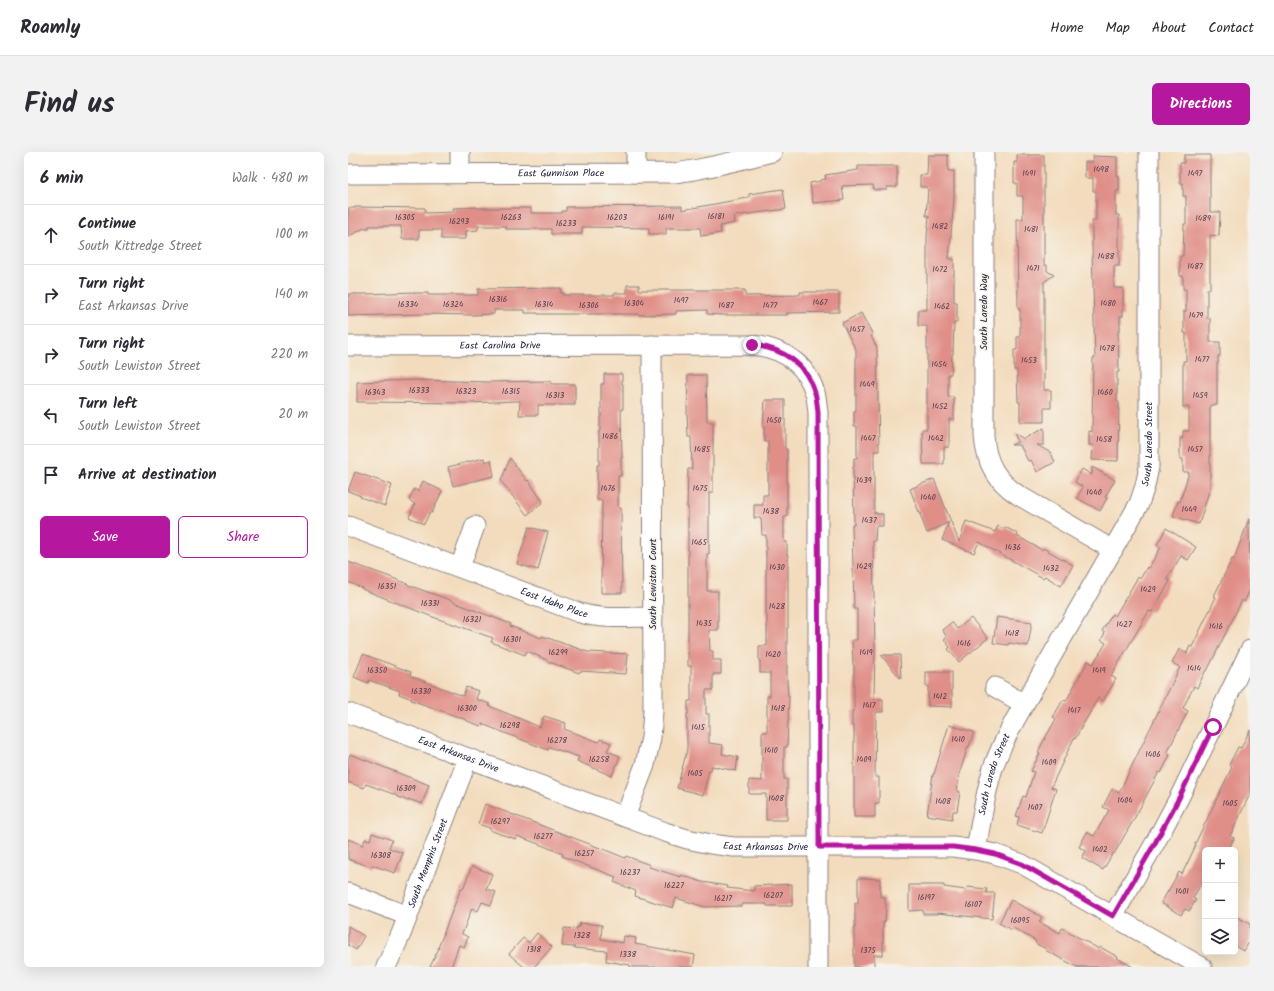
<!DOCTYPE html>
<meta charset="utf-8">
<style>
:root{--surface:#fff;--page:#f2f2f3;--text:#2b2b33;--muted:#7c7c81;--line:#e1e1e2;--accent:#b5179e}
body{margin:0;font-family:Kalam,sans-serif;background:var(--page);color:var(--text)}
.controls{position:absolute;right:12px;bottom:12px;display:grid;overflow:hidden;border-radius:6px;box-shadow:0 4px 16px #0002}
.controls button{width:36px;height:36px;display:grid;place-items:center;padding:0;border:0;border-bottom:1px solid var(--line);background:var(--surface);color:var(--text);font:20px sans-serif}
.stop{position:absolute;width:12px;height:12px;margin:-9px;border:3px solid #b5179e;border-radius:50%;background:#fff}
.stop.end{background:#b5179e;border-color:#fff;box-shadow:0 1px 4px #0008}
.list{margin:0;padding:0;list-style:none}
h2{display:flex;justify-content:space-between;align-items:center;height:52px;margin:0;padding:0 16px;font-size:17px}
h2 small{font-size:13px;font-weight:400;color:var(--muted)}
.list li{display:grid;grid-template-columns:26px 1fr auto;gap:12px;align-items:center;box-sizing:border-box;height:60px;padding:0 16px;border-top:1px solid var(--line)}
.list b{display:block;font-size:15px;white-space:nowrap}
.list p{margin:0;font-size:13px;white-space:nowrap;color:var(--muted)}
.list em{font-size:13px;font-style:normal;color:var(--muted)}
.actions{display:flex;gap:8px;padding:12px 16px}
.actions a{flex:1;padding:9px 0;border:1px solid var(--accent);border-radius:6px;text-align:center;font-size:14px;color:var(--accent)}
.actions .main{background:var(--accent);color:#fff}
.icon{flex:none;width:22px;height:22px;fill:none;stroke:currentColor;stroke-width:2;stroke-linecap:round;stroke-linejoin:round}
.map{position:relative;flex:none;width:902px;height:815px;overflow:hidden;border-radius:6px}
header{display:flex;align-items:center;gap:24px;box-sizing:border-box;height:56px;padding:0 20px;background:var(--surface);border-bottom:1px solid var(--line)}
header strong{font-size:19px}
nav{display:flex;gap:22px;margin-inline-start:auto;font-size:14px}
.intro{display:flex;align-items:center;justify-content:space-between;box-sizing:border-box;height:96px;padding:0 24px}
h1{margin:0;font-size:28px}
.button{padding:10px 18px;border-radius:6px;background:var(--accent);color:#fff;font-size:14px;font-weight:700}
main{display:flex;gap:24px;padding:0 24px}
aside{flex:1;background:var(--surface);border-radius:6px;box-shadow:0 4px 16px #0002}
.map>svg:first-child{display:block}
.building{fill:#e08e88}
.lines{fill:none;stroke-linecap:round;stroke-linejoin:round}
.minor-casing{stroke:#8a7f7c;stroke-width:21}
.minor{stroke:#fff;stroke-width:19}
.route{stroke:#b5179e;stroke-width:5}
.labels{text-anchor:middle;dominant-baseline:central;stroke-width:3;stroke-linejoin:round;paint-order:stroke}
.number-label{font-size:8px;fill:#523d4e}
.street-label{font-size:10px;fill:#22223b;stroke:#f7f3e8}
</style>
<header>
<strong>Roamly</strong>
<nav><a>Home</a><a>Map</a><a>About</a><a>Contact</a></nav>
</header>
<div class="intro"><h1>Find us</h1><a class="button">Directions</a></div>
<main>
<aside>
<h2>6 min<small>Walk · 480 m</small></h2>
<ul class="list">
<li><svg class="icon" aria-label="ahead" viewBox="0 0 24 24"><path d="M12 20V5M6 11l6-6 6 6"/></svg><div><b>Continue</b><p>South Kittredge Street</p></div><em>100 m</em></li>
<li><svg class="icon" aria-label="right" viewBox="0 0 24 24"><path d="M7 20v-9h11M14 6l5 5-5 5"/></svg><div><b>Turn right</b><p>East Arkansas Drive</p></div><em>140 m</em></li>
<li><svg class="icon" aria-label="right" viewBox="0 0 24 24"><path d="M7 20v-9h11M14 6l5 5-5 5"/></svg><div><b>Turn right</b><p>South Lewiston Street</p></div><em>220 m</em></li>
<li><svg class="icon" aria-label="left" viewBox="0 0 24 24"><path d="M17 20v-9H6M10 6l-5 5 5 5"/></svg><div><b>Turn left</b><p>South Lewiston Street</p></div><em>20 m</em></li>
<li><svg class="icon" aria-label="arrive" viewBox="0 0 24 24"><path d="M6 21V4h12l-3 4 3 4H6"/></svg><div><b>Arrive at destination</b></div></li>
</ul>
<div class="actions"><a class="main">Save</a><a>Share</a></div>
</aside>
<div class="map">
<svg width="902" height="815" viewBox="0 0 902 815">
<rect width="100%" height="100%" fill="#f7f3e8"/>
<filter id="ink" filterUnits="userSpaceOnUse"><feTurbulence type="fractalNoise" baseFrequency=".025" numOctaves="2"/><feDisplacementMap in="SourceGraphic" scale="8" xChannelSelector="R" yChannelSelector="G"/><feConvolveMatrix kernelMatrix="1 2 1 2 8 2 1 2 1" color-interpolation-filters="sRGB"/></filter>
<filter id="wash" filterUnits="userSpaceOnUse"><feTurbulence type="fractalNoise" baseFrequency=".012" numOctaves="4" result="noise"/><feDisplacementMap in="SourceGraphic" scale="16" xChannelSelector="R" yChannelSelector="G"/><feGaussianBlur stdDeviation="0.9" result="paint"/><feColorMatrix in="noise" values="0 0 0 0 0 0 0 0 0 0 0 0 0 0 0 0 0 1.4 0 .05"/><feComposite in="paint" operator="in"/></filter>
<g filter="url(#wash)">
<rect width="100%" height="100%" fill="#f3dcbd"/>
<g id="blocks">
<path class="building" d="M580,3H600V19H606V47L601,107H606V150H609V171H606L605,202H604L603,222H600V245H606V267H601V295H596V312H575L574,277H579V174H570V158H579V85L581,64H578L580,37H579V35H572V23H579Z
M669,3H696V113H699V119L706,123L696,130V238H703V256H696V270H672V250H670L669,218H666V198H669V185H672V157H670L669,67H675V44H669V31H666V10H669Z
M836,3H862V60H872L871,84L862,83V137H859V166H862V190H872V204H870V211H869V253H862V336L851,372L825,364L830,349L832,350L841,320H835V307H832V286H835V279H841V255H835V209H838V181H836V159H838V137H835V124H832V104H835L836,72H838V44H835V31H832V11H836Z
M745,4L769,5V24H771V39H768V63H771V114H766V136H775V164H772V178H770L771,220H769V250H771L770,309L744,308L745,293H741V279L744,280L745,206H747L744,95V69H748V39H745V26H737V10H745Z
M510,14H549V35H539V38H526L525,33L494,34L496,48L465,51L462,31L473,29V28L478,27L477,23L510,18Z
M435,37L438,57L386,64L387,71L372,74L373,81L353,84L352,76H318V82H301V76L234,75V82H203V77H158V74H130V78L118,79V87H93V78H71V87H54L53,74H21V76H16L0,85V56H7V55L77,56V61L106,60L105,56L129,55V56H183V61H214V59H218V55L334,54V58L399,46L401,45V42Z
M279,133H291V138H397V144L452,143V140H491V160L439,161V163H373L359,162V158L328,159V162L291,163V162H190V161H177V158H146V162L124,163L76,162L0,164V142H19L66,140V141H80V143H130V137L213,136V141H216L215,143H266V141H279Z
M513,161L525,183L523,184L529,196L531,299H526V362L528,360V362H535V374H528L527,389H525L527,496L526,547H535V560H528L527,625H531V651H527V665H506V574H504V559H506V513H505L504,488H509V457H506L504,373H506L505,315H506V306H509V274H506V259H508V198L494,171Z
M256,222H274V232H275V257H273L274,306H273V324H270V356H273L274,441H253L254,348H249V313H251V279H252V265H253V232H256Z
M340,223H358L359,270H365V341H361V402H359V439H370V478H361L362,499H365V508H373V522H365V538H358V562H361V591L375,593L374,602L390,605L388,619L364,614L363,618H361L355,643L329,636L339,598V562H340V549H343V514H340V355H339L340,317H344L343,285H340L339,260Z
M71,228L139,230L203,229V232H227V253H190V263H171L172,249H168L122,251L9,250V230Z
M417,248H437V297H439V365H436V390H439V403H440V476H439V530L440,544H441L439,595H436V627H439V668H418V642H401V628L414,629V580H419V544H422V521H412V509H411V494H419V463H418V383H414L413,366H406V353H415V343H420V289H416V275H415Z
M696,276V293H689L703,301L707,310L689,320L683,308L680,309L672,293H663L670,290L666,281L676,287Z
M136,306L137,310L143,308L146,324L105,334L100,315Z
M162,306L179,329L180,328L195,350L179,363L153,329Z
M744,315L767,328L757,345L759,346L752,359L729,346L735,335L727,330L734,317L744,323Z
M7,320L44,333L37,354L12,345L13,344L0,339Z
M586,327L611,390L618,369L647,380L650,374L656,377L657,375L670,382L669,384L694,398L695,396L725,413L713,434L697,424L695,426L631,390L626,401L594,388L601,370L579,381L572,362H574L571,360L562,337Z
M75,329L94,339L84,361L82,360L76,372L61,365L67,352L61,348L66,337L70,339Z
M901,367L902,438L896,450L894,448L859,519L858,518L849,536L846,534L835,556L840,559L819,601L822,603L813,621L811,620L786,667L766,702L765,701L755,718L734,706L738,699L731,695L739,680L746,684L761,658L755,655L764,637L771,641L780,622L832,515L824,511L831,497L839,501L842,494L844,495L868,445L866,444L884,407H886Z
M181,375L200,380L190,418L169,412Z
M818,376L848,395L840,408L833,404L819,427L822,429L804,460L801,459L763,524L768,527L755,549L750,546L727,587L726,586L703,635L708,637L694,681L669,673L671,665L668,664L675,644L678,645L686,620L683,619L692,601L690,600L695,590L708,567L705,565L715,548L718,549L740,509L745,512L758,491L753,488L757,481L754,479L764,462L767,464L790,425L792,427L799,415L800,417L813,395L809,393Z
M0,410L37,423L60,432V433L105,449V450L163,472L162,474L193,486L194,484L240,500L280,502L278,522L232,519L231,521L199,509V508L179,499L177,503L143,490L145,486L82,464L14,437V436L0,430Z
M649,465L684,470L680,494L661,491L660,493L645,491Z
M623,466L640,486L611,510L600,497L602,495L596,487L599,485L594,478L604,470L609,477Z
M15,502L63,520L62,524L115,544L118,535L131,539L128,547L142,552L141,554L192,575L196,564L218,571L216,577L251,590L252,587L263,591L259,599L272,604L264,624L229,609L231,605L201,595L200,598L134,572L133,574L119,569V568L63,548L64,547L51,542L52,539L21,528L20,531L6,525Z
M533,503H552L553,527Z
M578,520H604V555L580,554V534H578Z
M601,573L626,580L621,595L620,594L611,623L609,639L612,640L609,659H605L604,667L579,663L585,622H586Z
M902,578V642L882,684L886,686L880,698H857V725L845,746L848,748L841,759L837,757L833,763L813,751L831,720L834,722L848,693L847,692L884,615L881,613L890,595L893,596Z
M2,602L81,633L74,652L60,647V649L48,644V643L18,632L16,636L0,630V609Z
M137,652L265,701L277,706L278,704L302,713L301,715L333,725V723L354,730L380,734L379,736L406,739V734L444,732V754H419V752H394V754L357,755L328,746L325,756L287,744L288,739L266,730L268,725L214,704L215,702L196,694L169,684L168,687L152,682L142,678V676L130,672Z
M24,681L44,688L41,696L55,701L47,721L24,713L23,715L0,707V687L15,693L17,687L22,688Z
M124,714L144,722L138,737L148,740L143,753L134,750L130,759L124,756L114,782L120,785L116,795L111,793L103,815H82L91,796H90L113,736L115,737Z
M510,726L532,727V745H537V752H538L537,770H535V803H526V815H506V776H507V751H510Z
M561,733H596V735L618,738L619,735L639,737L638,741H647L644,767L589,761V762H575V758L561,759Z
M663,748L694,765L691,770L712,781L714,776L751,797L752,795L770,805L769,806L785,815H729L697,798L698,797L687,791L688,789L665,776L664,778L651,771Z
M887,764L902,772V788L896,799L887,794Z
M232,771L254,773L253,787L275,791L276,784L288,786L287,792L347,803L345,815H282V813L258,809L259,799L227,796V795L214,794L216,776L229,777V775H231Z
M0,774L16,784L8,798L0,793Z
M189,781L204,795L186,815H176L161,802L175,786L181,791Z"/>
</g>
</g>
<g filter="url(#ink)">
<use href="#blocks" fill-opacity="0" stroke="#8a7f7c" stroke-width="1"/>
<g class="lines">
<g class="minor-casing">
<g id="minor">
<path d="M112,0V21"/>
<path d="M288,0V21"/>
<path d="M636,0V284C638,311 648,328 670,343L765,398"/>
<path id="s1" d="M0,22L326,21C360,17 391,8 424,0"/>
<path id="s2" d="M0,194L404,193C434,196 458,211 467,241C469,247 469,254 470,260V815"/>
<path id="s3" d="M0,374L232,461C256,468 281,465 305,465"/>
<path d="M112,415L127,374"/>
<path d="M647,535L676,552"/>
<path id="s4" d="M0,561L317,680L339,687L363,692L386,695H605L628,698L647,702L674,712L854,815"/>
<path d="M277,665L297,613L303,586L305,559L304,193"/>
<path id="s5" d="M628,698C633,670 637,642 645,616C651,599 659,583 667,568L791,352L797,334L801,315V0"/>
<path d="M0,741L60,764"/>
<path d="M765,764L807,691L832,644L902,498"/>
<path id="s6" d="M38,815L53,782L120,606"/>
</g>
</g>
<use href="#minor" class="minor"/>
</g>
</g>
<g class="lines" filter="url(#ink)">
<path class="route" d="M404,193C434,196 458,211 467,241C469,247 469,254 470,260L471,695H605L628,698L647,702L674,712L765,764L807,691L832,644L865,575"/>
</g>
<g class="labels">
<g class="number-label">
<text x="753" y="17">1498</text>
<text x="681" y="21">1491</text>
<text x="847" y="21">1497</text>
<text x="368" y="64">16181</text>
<text x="57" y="65">16305</text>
<text x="163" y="65">16263</text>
<text x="269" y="65">16203</text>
<text x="318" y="65">16191</text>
<text x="855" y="66">1489</text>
<text x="111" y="69">16293</text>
<text x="218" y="71">16233</text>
<text x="592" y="74">1482</text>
<text x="683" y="77">1481</text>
<text x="758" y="104">1488</text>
<text x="847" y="114">1487</text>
<text x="685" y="116">1471</text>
<text x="592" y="117">1472</text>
<text x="150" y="147">16316</text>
<text x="333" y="148">1497</text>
<text x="472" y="150">1467</text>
<text x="286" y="151">16304</text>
<text x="760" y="151">1480</text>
<text x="60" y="152">16334</text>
<text x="105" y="152">16324</text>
<text x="196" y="152">16314</text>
<text x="241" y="153">16306</text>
<text x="378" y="153">1487</text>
<text x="422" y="153">1477</text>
<text x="594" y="154">1462</text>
<text x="848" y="163">1479</text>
<text x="509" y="177">1457</text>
<text x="759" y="196">1478</text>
<text x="854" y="207">1477</text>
<text x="681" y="208">1453</text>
<text x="591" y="212">1454</text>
<text x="519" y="232">1449</text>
<text x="71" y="238">16333</text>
<text x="118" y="239">16323</text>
<text x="163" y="239">16315</text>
<text x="27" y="240">16343</text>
<text x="757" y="240">1460</text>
<text x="207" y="243">16313</text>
<text x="852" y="243">1459</text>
<text x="592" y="254">1452</text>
<text x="426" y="268">1450</text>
<text x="262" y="284">1486</text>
<text x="520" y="286">1447</text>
<text x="588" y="286">1442</text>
<text x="756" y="287">1458</text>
<text x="354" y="297">1485</text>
<text x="847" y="297">1457</text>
<text x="516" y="328">1439</text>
<text x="260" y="336">1476</text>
<text x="352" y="336">1475</text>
<text x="746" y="340">1440</text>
<text x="580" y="345">1440</text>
<text x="841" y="357">1449</text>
<text x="423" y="359">1438</text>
<text x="521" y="368">1437</text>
<text x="351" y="390">1465</text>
<text x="665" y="395">1436</text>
<text x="516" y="414">1429</text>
<text x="429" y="415">1430</text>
<text x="703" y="416">1432</text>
<text x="39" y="434">16351</text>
<text x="800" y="437">1429</text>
<text x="82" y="451">16331</text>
<text x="429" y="454">1428</text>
<text x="124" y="467">16321</text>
<text x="356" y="471">1435</text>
<text x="776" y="472">1427</text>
<text x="868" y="474">1416</text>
<text x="664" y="481">1418</text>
<text x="164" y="487">16301</text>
<text x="616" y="491">1416</text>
<text x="210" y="500">16299</text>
<text x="518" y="500">1419</text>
<text x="425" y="502">1420</text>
<text x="846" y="516">1414</text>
<text x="29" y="518">16350</text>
<text x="751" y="518">1419</text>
<text x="73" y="539">16330</text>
<text x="592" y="544">1412</text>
<text x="521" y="553">1417</text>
<text x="119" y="556">16300</text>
<text x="430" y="556">1418</text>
<text x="726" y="558">1417</text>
<text x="162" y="573">16298</text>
<text x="350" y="575">1415</text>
<text x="610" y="587">1410</text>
<text x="209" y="588">16278</text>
<text x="423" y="598">1410</text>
<text x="805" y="602">1406</text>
<text x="251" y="607">16258</text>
<text x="516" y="607">1409</text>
<text x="701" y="610">1409</text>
<text x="347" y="621">1405</text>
<text x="58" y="636">16309</text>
<text x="428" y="646">1408</text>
<text x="777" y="648">1404</text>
<text x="595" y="649">1408</text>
<text x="882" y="651">1405</text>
<text x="687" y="655">1407</text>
<text x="152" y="669">16297</text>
<text x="195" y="684">16277</text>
<text x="752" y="697">1402</text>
<text x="236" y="701">16257</text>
<text x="33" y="703">16308</text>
<text x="282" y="720">16237</text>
<text x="326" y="733">16227</text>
<text x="834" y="739">1401</text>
<text x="425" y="743">16207</text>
<text x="578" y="745">16197</text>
<text x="375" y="746">16217</text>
<text x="625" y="752">16107</text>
<text x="672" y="768">16095</text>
<text x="234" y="783">1328</text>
<text x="186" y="797">1318</text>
<text x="520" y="798">1375</text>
<text x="280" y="802">1338</text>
</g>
<g class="street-label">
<text stroke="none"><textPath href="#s1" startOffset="213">East Gunnison Place</textPath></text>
<text transform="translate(636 160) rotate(-90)">South Laredo Way</text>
<text stroke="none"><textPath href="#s2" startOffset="152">East Carolina Drive</textPath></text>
<text stroke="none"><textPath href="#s5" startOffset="447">South Laredo Street</textPath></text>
<text transform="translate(305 432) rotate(-90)">South Lewiston Court</text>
<text stroke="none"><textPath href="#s3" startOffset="220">East Idaho Place</textPath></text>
<text stroke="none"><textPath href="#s4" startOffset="118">East Arkansas Drive</textPath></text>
<text stroke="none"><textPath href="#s5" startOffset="78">South Laredo Street</textPath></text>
<text stroke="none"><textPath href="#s4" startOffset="441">East Arkansas Drive</textPath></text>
<text stroke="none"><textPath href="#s6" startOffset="112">South Memphis Street</textPath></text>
</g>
</g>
</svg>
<div class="controls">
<button>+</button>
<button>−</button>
<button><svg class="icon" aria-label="layers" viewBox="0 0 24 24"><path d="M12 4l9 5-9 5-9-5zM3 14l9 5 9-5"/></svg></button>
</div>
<div class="stop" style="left:865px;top:575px"></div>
<div class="stop end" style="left:404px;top:193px"></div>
</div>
</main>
